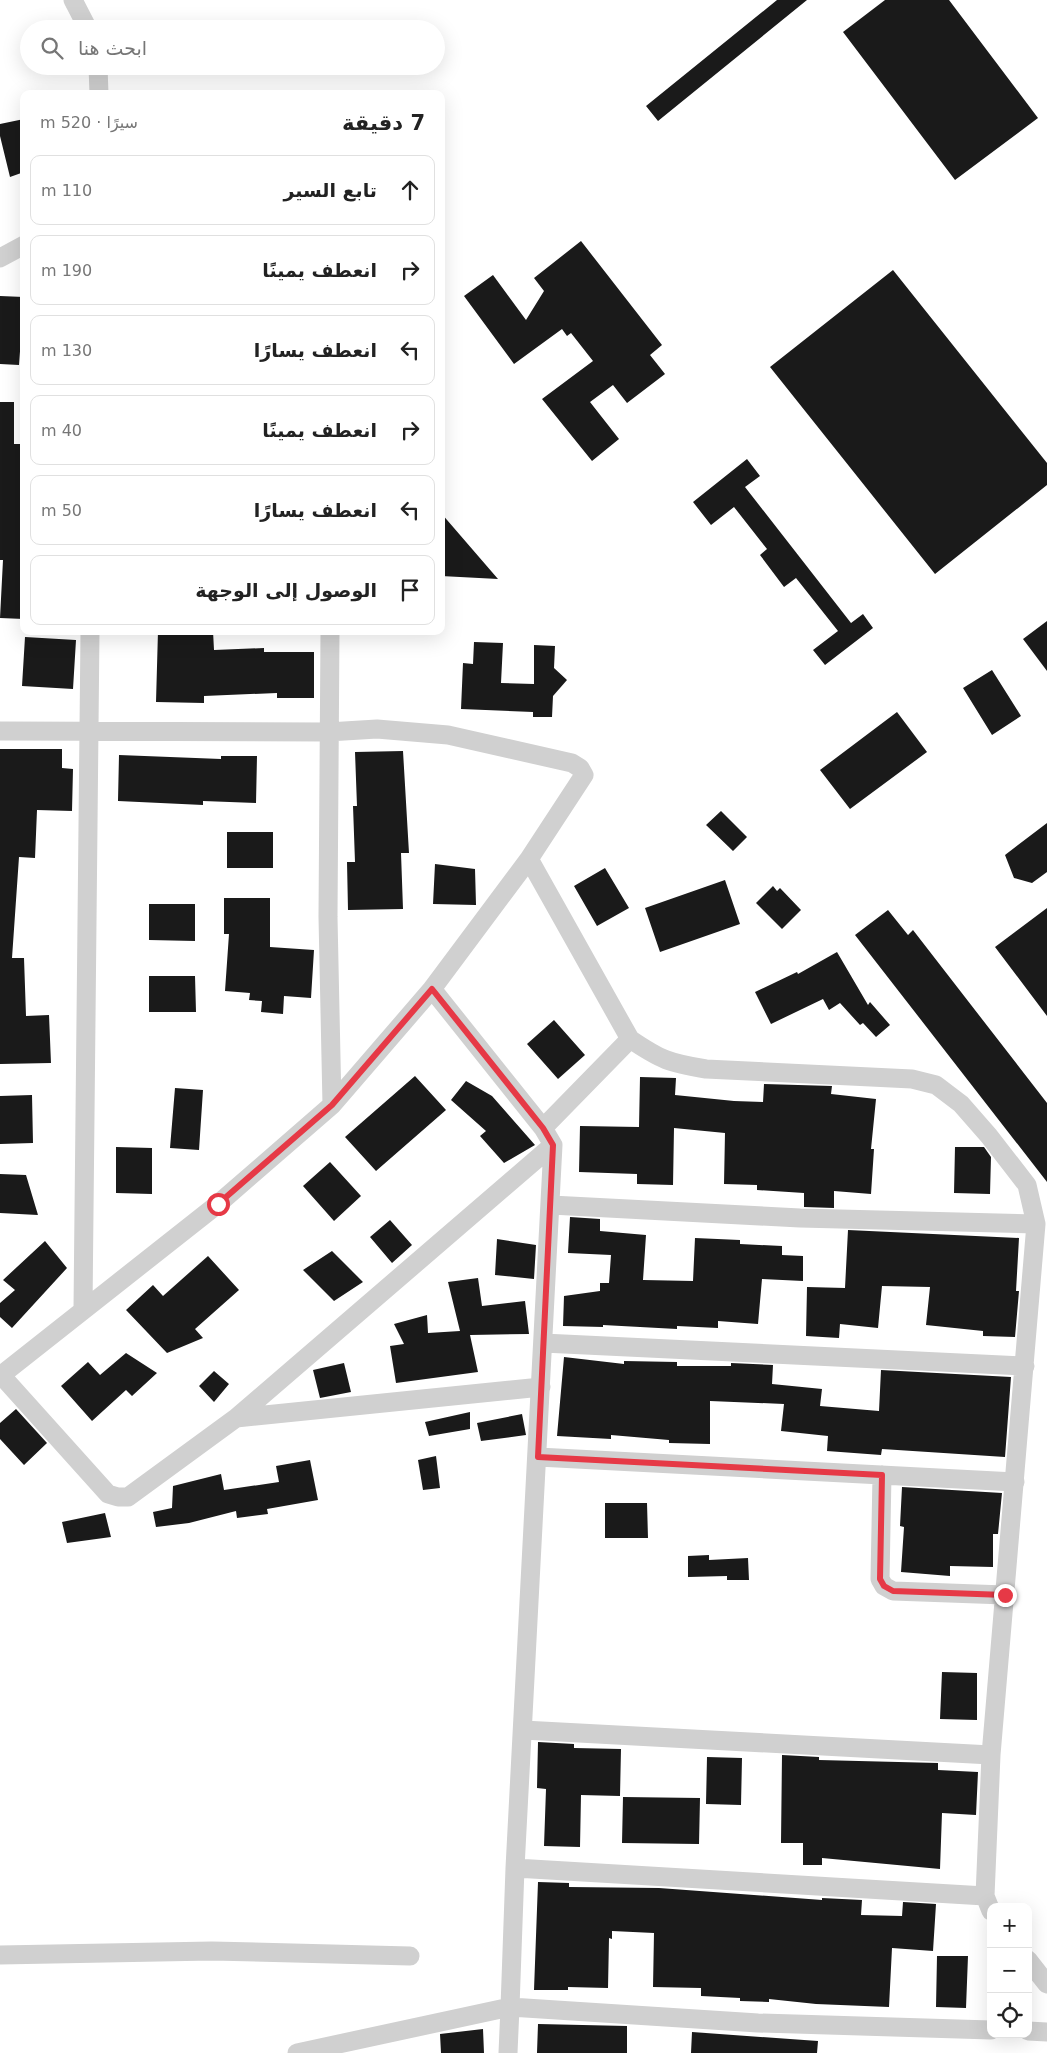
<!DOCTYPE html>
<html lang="ar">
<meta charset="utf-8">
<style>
:root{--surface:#fff;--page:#f6f6f6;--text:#222;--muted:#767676;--line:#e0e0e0}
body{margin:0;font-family:"DejaVu Sans",Cairo,sans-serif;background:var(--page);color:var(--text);direction:rtl}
.controls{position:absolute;right:15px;bottom:15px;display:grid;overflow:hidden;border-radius:10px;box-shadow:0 5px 20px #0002}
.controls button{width:45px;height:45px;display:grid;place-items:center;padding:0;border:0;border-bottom:1px solid var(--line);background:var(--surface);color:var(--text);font:25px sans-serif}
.stop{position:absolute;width:15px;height:15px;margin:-11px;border:4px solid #e63946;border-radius:50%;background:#fff}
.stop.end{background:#e63946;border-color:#fff;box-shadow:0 1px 5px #0008}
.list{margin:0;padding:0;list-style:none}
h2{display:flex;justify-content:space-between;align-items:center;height:65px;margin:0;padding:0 20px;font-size:21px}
h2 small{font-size:16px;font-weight:400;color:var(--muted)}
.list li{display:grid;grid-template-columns:32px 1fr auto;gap:15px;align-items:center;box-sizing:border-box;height:70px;margin:0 10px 10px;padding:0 10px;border:1px solid var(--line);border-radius:10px}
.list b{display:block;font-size:19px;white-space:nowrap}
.list em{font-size:16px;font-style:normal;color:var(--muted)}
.icon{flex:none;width:28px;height:28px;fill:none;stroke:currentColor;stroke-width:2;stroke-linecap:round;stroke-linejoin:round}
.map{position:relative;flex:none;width:1047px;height:2053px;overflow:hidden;direction:ltr}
.search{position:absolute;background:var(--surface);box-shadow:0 5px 20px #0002;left:20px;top:20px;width:425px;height:55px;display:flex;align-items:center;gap:12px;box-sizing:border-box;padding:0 18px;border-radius:28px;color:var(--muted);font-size:19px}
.panel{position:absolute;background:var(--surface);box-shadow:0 5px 20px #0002;left:20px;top:90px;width:425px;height:545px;border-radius:10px;direction:rtl}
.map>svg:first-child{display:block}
.building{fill:#1a1a1a}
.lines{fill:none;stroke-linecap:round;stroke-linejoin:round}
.minor{stroke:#d0d0d0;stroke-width:19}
.route{stroke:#e63946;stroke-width:6}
</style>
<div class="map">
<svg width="1047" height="2053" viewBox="0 0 1047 2053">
<rect width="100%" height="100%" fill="#fff"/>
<path class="building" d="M777,0H807L658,121L646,106Z
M885,0H949L1038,118L955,180L843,32Z
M24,119V172L10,177L0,136V124Z
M581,241L662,345L650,355L665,374L627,403L613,385L590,402L619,439L592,461L542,399L593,361L571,333L567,336L562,329L514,364L464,296L493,275L526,320L544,291L534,278Z
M893,270L1047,463V485L935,574L770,367Z
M0,296L24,297L19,365L0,364Z
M0,402H14V444H24V619L0,618L3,560H0Z
M747,459L760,476L745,487L851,623L863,614L873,628L825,665L813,650L838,631L796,578L784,587L760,555L767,549L734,507L711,525L693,502Z
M441,513L498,579L441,576Z
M1047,621V671L1023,639Z
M158,631H213L214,650L264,648V652H314V698H277V693L204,696V703L156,702Z
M25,637L76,640L73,689L22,686Z
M474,642L503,643L501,683L534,684V645L555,646L554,668L567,680L553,696L552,717H533V712L461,709L463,663L473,664Z
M992,670L1021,716L992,735L963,688Z
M897,712L927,752L850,809L820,770Z
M0,749H62V768L73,769L72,811L37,810L35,858L19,857L12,958H24L26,1016L49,1015L51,1063L0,1064Z
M403,751L409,853H401L403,909L348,910L347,862H355L353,806H357L355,752Z
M119,755L221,759V756H257L256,803L203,801V805L118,801Z
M721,811L747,837L733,851L706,825Z
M1047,823V872L1032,883L1014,878L1005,855Z
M227,832H273V868H227Z
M435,864L475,869L476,905L433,904Z
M605,868L629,908L597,926L574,886Z
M725,880L740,924L660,952L645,908Z
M773,886L777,891L780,888L801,910L782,929L756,903Z
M224,898H270V947L314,950L311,998L284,996L283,1014L261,1012L262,1001L249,1000L250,993L225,991L229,934H224Z
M149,904H195V941L149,940Z
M1047,908V1016L995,947Z
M888,910L908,935L913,930L1047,1103V1182L855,935Z
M837,952L868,1005L870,1002L890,1025L876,1037L863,1023L860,1025L840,1003L829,1010L823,999L771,1024L755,992L797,972L798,974Z
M149,976H195L196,1012H149Z
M554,1020L585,1055L558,1079L527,1044Z
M415,1076L446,1110L376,1171L345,1137Z
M640,1077L676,1078L675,1095L734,1101L763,1102L764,1084L832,1086L831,1094L876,1099L871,1149H874L871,1194L834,1191V1208L804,1207V1193L757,1190V1185L724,1184L725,1133L674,1128L673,1185L637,1184V1174L579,1172L580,1126L639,1127Z
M466,1081L492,1096L535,1145L504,1163L480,1136L486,1131L451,1100Z
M175,1088L203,1090L199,1150L170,1148Z
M32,1095L33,1143L0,1144V1096Z
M116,1147L152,1148V1194L116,1193Z
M955,1147H984L991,1157L990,1194L954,1193Z
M330,1162L361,1196L334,1221L303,1186Z
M0,1174L26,1175L38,1215L0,1213Z
M570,1217L600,1219V1231L646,1235L643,1280L693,1281L695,1238L740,1240V1244L782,1246V1255L803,1256V1281L762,1279L758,1324L718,1321V1328L677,1326V1329L603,1325V1327L563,1326L564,1296L600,1291V1283H609L611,1255L568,1253Z
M390,1220L412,1245L392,1263L370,1237Z
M848,1230L1019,1238L1016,1291H1019L1015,1337L983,1336V1331L926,1325L930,1287L882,1286L878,1328L840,1324L839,1338L806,1336L807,1287L845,1288Z
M497,1239L536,1245L534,1279L495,1275Z
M45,1241L67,1268L12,1328L0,1317V1303L15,1290L3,1280Z
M332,1251L363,1282L334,1301L303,1270Z
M208,1256L239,1290L195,1329L203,1338L167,1353L126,1310L153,1285L163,1296Z
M478,1278L482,1306L525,1301L529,1334L470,1335L478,1372L396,1383L390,1346L404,1344L394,1324L427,1315L428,1333L460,1331L448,1282Z
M126,1353L157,1373L132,1396L126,1390L92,1421L61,1386L88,1362L100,1375Z
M564,1357L624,1364V1361L677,1362V1366H731V1363L773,1365L772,1384L822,1389L820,1406L879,1411L881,1370L1011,1377L1005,1457L882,1449L881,1455L827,1451L828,1436L781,1431L784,1404L710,1401V1444L669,1443V1440L611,1435V1439L557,1436Z
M344,1363L351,1392L320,1398L313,1370Z
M214,1371L229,1384L214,1402L199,1386Z
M16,1409L47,1443L24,1465L0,1439V1423Z
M470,1412V1429L429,1436L425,1422Z
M522,1414L526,1435L481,1441L477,1423Z
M436,1456L440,1488L423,1490L418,1460Z
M310,1460L318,1500L267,1509L268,1514L237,1518L236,1511L189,1523L156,1527L153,1512L172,1508L173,1486L221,1474L224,1490L279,1482L276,1466Z
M902,1487L1002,1493L998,1534H993V1567L950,1566V1576L901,1572L904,1527L900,1526Z
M605,1503H647L648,1538H605Z
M105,1513L111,1537L67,1543L62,1522Z
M709,1555V1560L748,1558L749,1580H727V1576L688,1577V1556Z
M942,1672L977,1673V1720L940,1719Z
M538,1742L574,1744V1748L621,1749L620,1796L581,1795L580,1847L544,1846L546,1789L537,1788Z
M782,1755L819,1757V1760L938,1763V1770L978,1772L976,1815L942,1813L940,1869L822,1858V1865H803V1843H781Z
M707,1757L742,1758L741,1805L706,1804Z
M623,1797L700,1798L699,1844L622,1843Z
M538,1882L569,1883V1887L659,1888L822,1900V1898L862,1900L861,1915L902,1916L903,1902L936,1904L933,1951L892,1948L889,2007L816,2004L769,1999V2002L740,2001V1998L701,1996V1988L653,1987L654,1933L612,1931V1939L609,1938L608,1988L568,1987V1990H534Z
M937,1956H968L966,2008L936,2007Z
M538,2024L627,2026V2053H537Z
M483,2029L484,2053H441L440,2034Z
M692,2032L818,2041L817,2053H691Z"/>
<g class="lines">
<path class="minor" d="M73,0L88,29
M98,66L99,94
M0,258L24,245
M330,631L328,917L332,1105
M0,731L328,732L377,729L448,735L572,763L580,768L584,775L529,859L432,989L332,1105L218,1204L0,1376
M529,859L630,1039C661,1060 669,1063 706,1069L912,1079L936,1085L961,1104L989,1136L1027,1185L1036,1224L991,1755L985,1896L991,1911
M432,989L543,1128L553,1145L515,1868
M543,1128L630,1039
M551,1205L800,1218L1036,1224
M83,1309L90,631
M543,1343L1025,1366
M1,1375L108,1494L118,1497H128L236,1418
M541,1387L236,1418L553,1145
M538,1457L1015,1482
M882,1475L880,1579L884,1586L893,1591L1005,1595
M523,1730L991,1755
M985,1896L515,1868L510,2007L758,2023L991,2030
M0,1955L212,1951L410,1956
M1028,1960L1047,1984
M1028,2031L1047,2032
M297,2053L510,2007L508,2053"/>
</g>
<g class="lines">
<path class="route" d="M218,1204L332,1105L432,989L543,1128L553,1145L538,1457L882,1475L880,1579L884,1586L893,1591L1005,1595"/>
</g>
</svg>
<div class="controls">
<button>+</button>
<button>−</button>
<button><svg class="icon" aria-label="locate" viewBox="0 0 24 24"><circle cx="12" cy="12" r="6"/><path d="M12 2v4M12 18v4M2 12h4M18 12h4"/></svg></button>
</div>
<div class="stop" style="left:218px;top:1204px"></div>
<div class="stop end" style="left:1005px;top:1595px"></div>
<div class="search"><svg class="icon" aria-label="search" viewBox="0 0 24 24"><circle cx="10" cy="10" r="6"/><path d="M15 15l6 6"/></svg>ابحث هنا</div>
<section class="panel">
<h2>7 دقيقة<small>سيرًا · 520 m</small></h2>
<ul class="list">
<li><svg class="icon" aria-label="ahead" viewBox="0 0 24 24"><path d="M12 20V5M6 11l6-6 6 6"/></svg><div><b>تابع السير</b></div><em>110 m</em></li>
<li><svg class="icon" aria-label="right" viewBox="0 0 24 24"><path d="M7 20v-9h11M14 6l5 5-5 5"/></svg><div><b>انعطف يمينًا</b></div><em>190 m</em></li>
<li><svg class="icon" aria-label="left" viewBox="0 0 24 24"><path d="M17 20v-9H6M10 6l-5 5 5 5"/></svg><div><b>انعطف يسارًا</b></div><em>130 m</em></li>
<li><svg class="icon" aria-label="right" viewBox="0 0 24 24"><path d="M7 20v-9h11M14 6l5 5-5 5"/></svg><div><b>انعطف يمينًا</b></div><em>40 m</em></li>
<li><svg class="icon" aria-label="left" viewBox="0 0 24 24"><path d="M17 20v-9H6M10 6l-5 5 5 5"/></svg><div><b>انعطف يسارًا</b></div><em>50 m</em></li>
<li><svg class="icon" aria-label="arrive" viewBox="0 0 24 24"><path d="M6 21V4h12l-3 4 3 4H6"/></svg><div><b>الوصول إلى الوجهة</b></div></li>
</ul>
</section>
</div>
